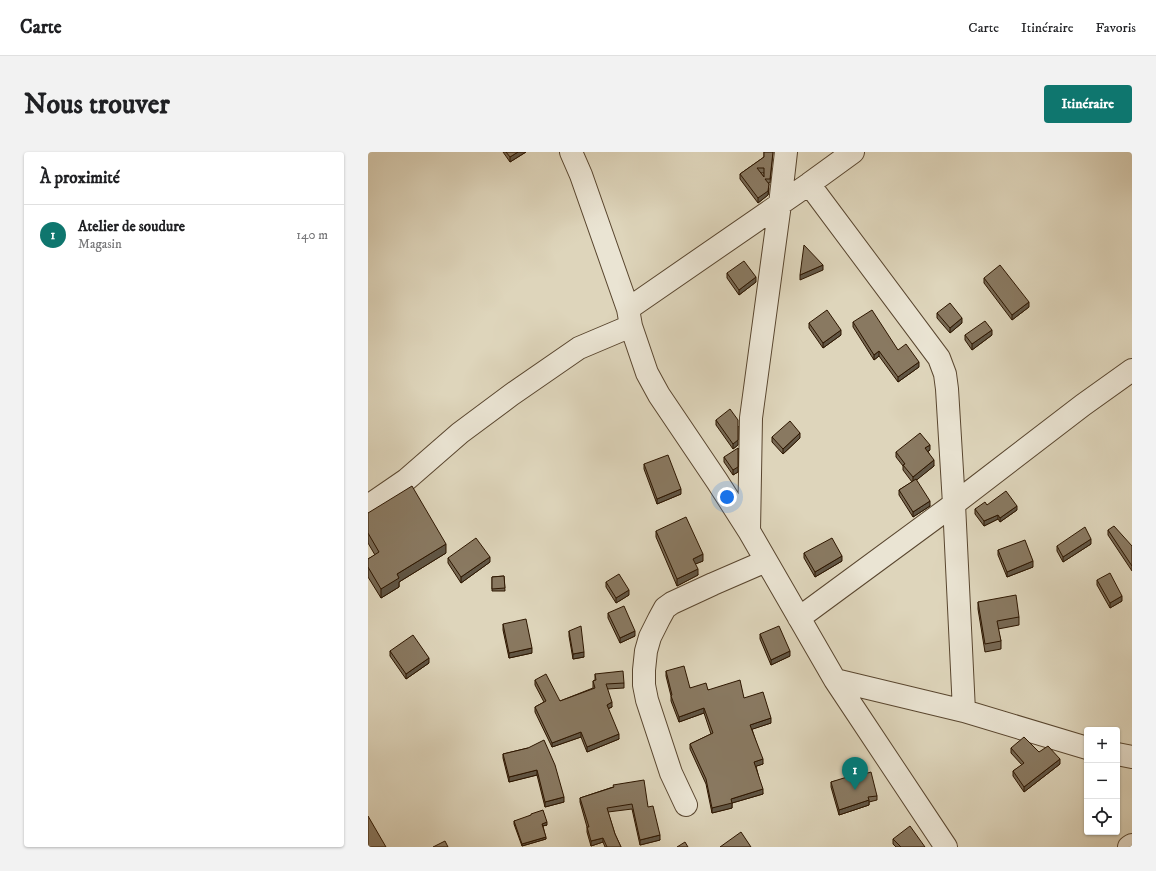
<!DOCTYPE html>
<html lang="fr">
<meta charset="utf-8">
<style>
:root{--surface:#fff;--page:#f2f2f2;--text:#202124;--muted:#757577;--line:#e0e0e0;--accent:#0f766e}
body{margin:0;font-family:"IM FELL DW Pica",serif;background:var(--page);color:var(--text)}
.controls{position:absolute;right:12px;bottom:12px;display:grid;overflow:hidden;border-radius:4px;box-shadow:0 1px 3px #0004}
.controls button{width:36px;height:36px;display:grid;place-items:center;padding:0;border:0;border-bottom:1px solid var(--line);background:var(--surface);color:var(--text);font:20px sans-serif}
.you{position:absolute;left:359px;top:345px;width:14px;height:14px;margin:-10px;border:3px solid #fff;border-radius:50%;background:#1a73e8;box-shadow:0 0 0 6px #1a73e833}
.badge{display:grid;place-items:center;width:26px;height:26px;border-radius:50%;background:var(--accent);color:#fff;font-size:13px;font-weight:700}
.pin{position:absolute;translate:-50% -33px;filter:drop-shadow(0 1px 2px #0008)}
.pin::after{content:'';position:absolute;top:21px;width:14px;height:12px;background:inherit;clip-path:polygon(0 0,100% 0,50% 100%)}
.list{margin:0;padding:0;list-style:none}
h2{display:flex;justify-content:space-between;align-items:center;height:52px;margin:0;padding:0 16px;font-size:17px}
h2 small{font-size:13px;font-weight:400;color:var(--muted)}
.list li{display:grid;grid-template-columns:26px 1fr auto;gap:12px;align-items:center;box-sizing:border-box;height:60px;padding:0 16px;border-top:1px solid var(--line)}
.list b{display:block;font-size:15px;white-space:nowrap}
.list p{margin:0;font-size:13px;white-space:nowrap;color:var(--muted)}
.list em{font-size:13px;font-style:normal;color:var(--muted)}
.icon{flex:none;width:22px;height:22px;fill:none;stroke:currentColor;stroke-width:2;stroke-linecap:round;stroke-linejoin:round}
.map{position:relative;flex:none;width:764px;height:695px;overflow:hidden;border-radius:4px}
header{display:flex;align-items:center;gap:24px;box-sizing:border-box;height:56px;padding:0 20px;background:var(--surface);border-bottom:1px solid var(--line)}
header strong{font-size:19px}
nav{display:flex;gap:22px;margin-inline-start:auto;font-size:14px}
.intro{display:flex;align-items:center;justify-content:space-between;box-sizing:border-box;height:96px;padding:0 24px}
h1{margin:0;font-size:28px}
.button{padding:10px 18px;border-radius:4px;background:var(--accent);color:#fff;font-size:14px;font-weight:700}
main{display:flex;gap:24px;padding:0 24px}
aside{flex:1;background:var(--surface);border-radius:4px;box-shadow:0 1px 3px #0004}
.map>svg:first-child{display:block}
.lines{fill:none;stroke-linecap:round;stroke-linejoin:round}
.minor-casing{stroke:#59462f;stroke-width:24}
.minor{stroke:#eae4d3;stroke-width:22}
.wall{fill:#766853;stroke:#2d1600;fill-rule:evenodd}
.shaded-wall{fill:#605544;stroke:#2d1600}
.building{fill:#897961;stroke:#2d1600;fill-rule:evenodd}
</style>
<header>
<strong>Carte</strong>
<nav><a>Carte</a><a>Itinéraire</a><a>Favoris</a></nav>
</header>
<div class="intro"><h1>Nous trouver</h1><a class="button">Itinéraire</a></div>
<main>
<aside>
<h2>À proximité<small></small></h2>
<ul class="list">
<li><span class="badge">1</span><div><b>Atelier de soudure</b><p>Magasin</p></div><em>140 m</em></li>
</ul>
</aside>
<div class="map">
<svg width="764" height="695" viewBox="0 0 764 695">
<rect width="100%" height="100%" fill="#ded5bb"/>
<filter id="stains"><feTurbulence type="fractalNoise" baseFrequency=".005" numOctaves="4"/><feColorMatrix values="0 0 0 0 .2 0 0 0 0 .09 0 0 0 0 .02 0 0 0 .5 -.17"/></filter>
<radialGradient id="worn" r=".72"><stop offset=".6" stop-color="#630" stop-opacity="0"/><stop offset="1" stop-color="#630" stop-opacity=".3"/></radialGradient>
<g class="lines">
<g class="minor-casing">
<path id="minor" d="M203,0L213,23L260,157L263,174L279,221L291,243L349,329L381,379L467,528L578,695
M441,32L571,206L577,222L579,237L586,352L596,559
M260,157L441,32L485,0
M0,354L38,328L92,281L143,243L211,196L263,174
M381,379L383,266L412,52L418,0
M431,466L586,352L715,253L764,218
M467,528L596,559L719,596
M749,602L764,605
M318,653L303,621L279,548L276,533V518L278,499L282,485L291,467L297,456L304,451L345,432L398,409
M761,695L764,693"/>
</g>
<use href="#minor" class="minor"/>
</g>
<path class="wall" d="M135,0H158L142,10Z
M396,0H405L402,31H400L401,37L400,43L390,51L372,27V22L396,5ZM393,21H396V25Z
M359,121L388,130L371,143L359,126Z
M616,126L661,155L644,168L616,131Z
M569,161L594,171L582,181L569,166Z
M485,170L530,198L551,215L530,230L511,204L506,208L485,175Z
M441,171L473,183L455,196L441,176Z
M597,183H624L604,198L597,188Z
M348,268L370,293L365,297L348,273Z
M404,285L432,286L415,302L404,290Z
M562,298L560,299L566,314L548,328L562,354L545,365L531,343V338L544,330L535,318V314L528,305V300Z
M356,305L370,320L365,323L356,310Z
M276,312L313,342L289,352L276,317Z
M619,353L649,358L632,370L630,367L616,374L607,362V357Z
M0,361L78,401L31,430V435L13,446L0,425V407L7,403L0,391Z
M740,378L764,394V419L740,383Z
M288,379L335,409L327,412L330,423L309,434L288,385Z
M723,392L695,410L689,399V394Z
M630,398L665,415L639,425L630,403Z
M436,401L474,409L447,425L436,406Z
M80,406L122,410L93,431L80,411Z
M136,424L137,439H124V425Z
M729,428L754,449L742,456L729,433Z
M238,430L261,443L248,451L238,435Z
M610,450L651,465V473L630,477L633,489V497L617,500L610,457Z
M240,461L267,484L252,491L240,466Z
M135,472L164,501L141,506L135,478Z
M201,479L216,505L205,507L201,484Z
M392,482L422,504L403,513L392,487Z
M22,499L61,511L38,527L22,504Z
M298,519L322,536L340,538L376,546L403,571L384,577L395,612L388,614L395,642L364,651V656L344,661L338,632L322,597V592L343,582L336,561L311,570L303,549V544L298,524Z
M227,522L256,531V536L239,537L244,555L240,557L251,587L219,600L213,585L184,595L167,560V555L176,550L167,533V528L192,549L225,536V529L227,528Z
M160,596L196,650L177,655L169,623L141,630L135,606V602Z
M643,596L671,600L692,612L656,640L645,624V619L654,613L643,601Z
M493,623L509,644V648L501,650V653L471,663L463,635V630Z
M245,635L280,655L292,688L272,693L264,657L240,660L247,682L253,695H237L235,690L223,694L219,680V675L212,650V646Z
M146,669L179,673L175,674L178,687L154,694L146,672Z
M525,687L557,695H528L525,692Z"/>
<path class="shaded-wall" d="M150,0H158L142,10V5Z
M401,32L400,43L390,51V46Z
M455,113V118L432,128V123Z
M388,125V130L371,143V138Z
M661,150V155L644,168V163Z
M594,166V171L582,181V176Z
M473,178V183L455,196V191Z
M624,178V183L604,198V192Z
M511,199V204L506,208V203Z
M551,210V215L530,230V225Z
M370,274V293L365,297V292Z
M432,281V286L415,302V297Z
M562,293V298L557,301V296Z
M370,296V320L365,323V318Z
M566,308V314L545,331V325Z
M313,337V342L289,352V347Z
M562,349V354L545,365V360Z
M649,354V358L632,370V366Z
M630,363V367L616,374V369Z
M723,387V392L695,410V405Z
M78,392V401L31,430V435L13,446V437L29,422Z
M335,402V409L325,413V407Z
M474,404V409L447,425V420Z
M122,405V410L93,431V425Z
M665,409V415L639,425V420Z
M330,417V423L309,434V427Z
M261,438V443L248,451V446Z
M754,444V449L742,456V451Z
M267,479V484L252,491V486Z
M164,496V501L141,506V501Z
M422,499V504L403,513V508Z
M216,500V505L205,507V502Z
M61,506V511L38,527V522Z
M244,550V555L239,557V553Z
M336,556V561L311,570V565Z
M403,566V571L382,578V573Z
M213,580V585L184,595V591Z
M251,582V587L219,600V595Z
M395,607V612L386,615V610Z
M692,607V612L656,640V635Z
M169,618V623L141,630V625Z
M395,637V642L364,651V656L344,661V656L363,647Z
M196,645V650L177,655V650Z
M501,648V653L471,663V658Z
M179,670V673L174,674V672Z
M292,683V688L272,693V688Z
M178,685V687L154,694V692Z
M235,686V690L223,694V689Z"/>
<path class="building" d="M138,0H150L142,5Z
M396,0H405L402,27H397L401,32L400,39L390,46L372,22L396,5ZM389,16H396V25Z
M436,93L455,113L432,123Z
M376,109L388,125L371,138L359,121Z
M632,113L661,150L644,163L616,126Z
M582,151L594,166L582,176L569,161Z
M459,158L473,178L455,191L441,171Z
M504,158L530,198L538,192L551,210L530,225L511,199L506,203L485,170Z
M617,169L624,178L604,192L597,183Z
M362,257L370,268V288L365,292L348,268Z
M422,269L432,281L415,297L404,285Z
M552,281L562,293L557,296L566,308L545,325L535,313L537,312L528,300Z
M370,296V315L365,318L356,305Z
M300,303L313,337L289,347L276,312Z
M548,327L562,349L545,360L531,338Z
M44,334L78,392L29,422L31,426L13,437L0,415V407L11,400L0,381V361Z
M638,339L649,354L632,366L630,363L616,369L607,357L617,350L619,353Z
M318,365L335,402L325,407L330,417L309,427L288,379Z
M746,374L764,394V414L740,378Z
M717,375L723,387L695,405L689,394Z
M108,386L122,405L93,425L80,406Z
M464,386L474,404L447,420L436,401Z
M657,388L665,409L639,420L630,398Z
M742,421L754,444L742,451L729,428Z
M251,422L261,438L248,446L238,430Z
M136,424L137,436L124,437V425Z
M648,443L651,465L629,469L633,489L617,492L610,450Z
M256,454L267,479L252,486L240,461Z
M158,467L164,496L141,501L135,472Z
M213,474L216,500L205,502L201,479Z
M411,474L422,499L403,508L392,482Z
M45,483L61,506L38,522L22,499Z
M316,514L322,536L338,531L340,538L372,528L376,546L395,540L403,566L382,573L395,607L386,610L395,637L363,647L364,651L344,656L338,627L322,592L345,581L336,556L311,565L303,544L304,543L298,519Z
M255,519L256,531L238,532L244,550L239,553L251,582L219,595L213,580L184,591L167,555L178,549L167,528L178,522L192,549L227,536L225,529L228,528L227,522Z
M656,585L671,600L680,594L692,607L656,635L645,619L656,611L643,596Z
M176,588L187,613L196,645L177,650L169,618L141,625L135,602L160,596Z
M503,620L509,644L500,645L501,648L471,658L463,630L492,621L493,623Z
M276,628L280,655L285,654L292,683L272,688L264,652L239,656L247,682L253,695H239L235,686L223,689L219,675H221L212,646L246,635L245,633Z
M175,658L179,670L174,672L178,685L154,692L146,669L163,663V662Z
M0,664L18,695H0Z
M542,674L557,695H533L525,687Z
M373,680L383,695H352Z
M77,689L80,695H65Z
M317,690L320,695H309Z"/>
<rect width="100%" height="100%" filter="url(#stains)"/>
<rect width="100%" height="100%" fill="url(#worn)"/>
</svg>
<div class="controls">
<button>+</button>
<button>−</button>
<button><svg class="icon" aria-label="locate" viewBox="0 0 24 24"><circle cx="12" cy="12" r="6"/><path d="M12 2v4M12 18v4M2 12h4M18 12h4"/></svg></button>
</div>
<div class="you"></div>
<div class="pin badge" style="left:487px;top:638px">1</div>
</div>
</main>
